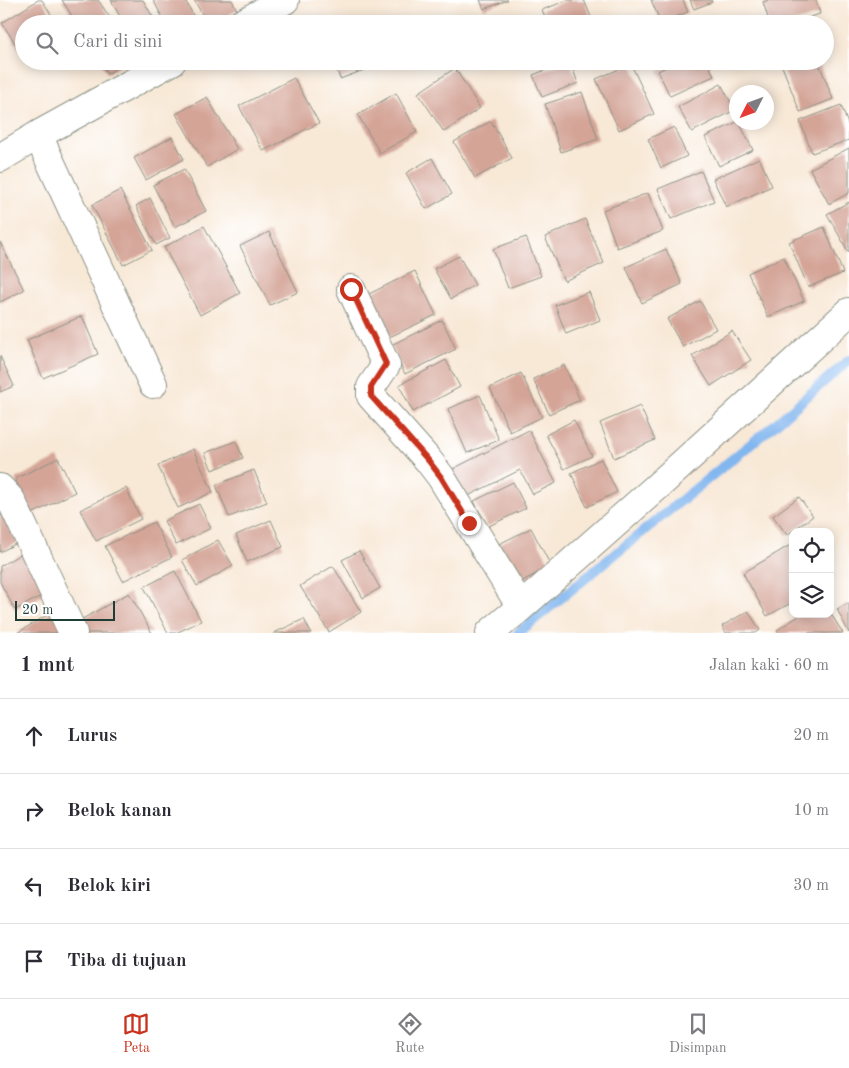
<!DOCTYPE html>
<html lang="id">
<meta charset="utf-8">
<style>
:root{--surface:#fff;--page:#f7f7f7;--text:#2b2b33;--muted:#7c7c81;--line:#e1e1e2;--accent:#c8321e}
body{margin:0;font-family:"Old Standard TT",serif;background:var(--page);color:var(--text)}
.controls{position:absolute;right:15px;bottom:15px;display:grid;overflow:hidden;border-radius:10px;box-shadow:0 2px 12px #0003}
.controls button{width:45px;height:45px;display:grid;place-items:center;padding:0;border:0;border-bottom:1px solid var(--line);background:var(--surface);color:var(--text);font:25px sans-serif}
.compass{position:absolute;left:729px;top:85px;width:45px;height:45px;border-radius:50%;background:var(--surface);box-shadow:0 2px 12px #0003;rotate:228deg}
.scale{position:absolute;left:15px;bottom:12px;width:100px;box-sizing:border-box;padding-left:5px;border:2px solid #1f3d34;border-top:0;font-size:14px;line-height:18px;white-space:nowrap;color:#1f3d34;-webkit-text-stroke:4px #fff;paint-order:stroke}
.stop{position:absolute;width:15px;height:15px;margin:-11px;border:4px solid #c8321e;border-radius:50%;background:#fff}
.stop.end{background:#c8321e;border-color:#fff;box-shadow:0 1px 5px #0008}
.list{margin:0;padding:0;list-style:none}
h2{display:flex;justify-content:space-between;align-items:center;height:65px;margin:0;padding:0 20px;font-size:21px}
h2 small{font-size:16px;font-weight:400;color:var(--muted)}
.list li{display:grid;grid-template-columns:32px 1fr auto;gap:15px;align-items:center;box-sizing:border-box;height:75px;padding:0 20px;border-top:1px solid var(--line)}
.list b{display:block;font-size:19px;white-space:nowrap}
.list em{font-size:16px;font-style:normal;color:var(--muted)}
.icon{flex:none;width:28px;height:28px;fill:none;stroke:currentColor;stroke-width:2;stroke-linecap:round;stroke-linejoin:round}
.map{position:relative;flex:none;width:849px;height:633px;overflow:hidden}
.search{position:absolute;background:var(--surface);box-shadow:0 2px 12px #0003;left:15px;right:15px;top:15px;height:55px;display:flex;align-items:center;gap:12px;box-sizing:border-box;padding:0 18px;border-radius:28px;color:var(--muted);font-size:19px}
.sheet{height:365px;background:var(--surface)}
nav{display:flex;justify-content:space-around;align-items:center;box-sizing:border-box;height:70px;border-top:1px solid var(--line);background:var(--surface);font-size:14px;color:var(--muted)}
nav a{display:grid;justify-items:center;gap:2px}
nav .on{color:var(--accent)}
.map>svg:first-child{display:block}
.lines{fill:none;stroke-linecap:round;stroke-linejoin:round}
.stream{stroke:#81b6ef;stroke-width:10}
.building{fill:#d4a497}
.minor-casing{stroke:#8c9285;stroke-width:30}
.minor{stroke:#fff;stroke-width:28}
.route{stroke:#c8321e;stroke-width:6}
</style>
<div class="map">
<svg width="849" height="633" viewBox="0 0 849 633">
<rect width="100%" height="100%" fill="#fff"/>
<filter id="ink" filterUnits="userSpaceOnUse"><feTurbulence type="fractalNoise" baseFrequency=".02" numOctaves="2"/><feDisplacementMap in="SourceGraphic" scale="10" xChannelSelector="R" yChannelSelector="G"/><feConvolveMatrix kernelMatrix="1 2 1 2 8 2 1 2 1" color-interpolation-filters="sRGB"/></filter>
<filter id="wash" filterUnits="userSpaceOnUse"><feTurbulence type="fractalNoise" baseFrequency=".0096" numOctaves="4" result="noise"/><feDisplacementMap in="SourceGraphic" scale="20" xChannelSelector="R" yChannelSelector="G"/><feGaussianBlur stdDeviation="1.12" result="paint"/><feColorMatrix in="noise" values="0 0 0 0 0 0 0 0 0 0 0 0 0 0 0 0 0 1.4 0 .05"/><feComposite in="paint" operator="in"/></filter>
<g filter="url(#wash)">
<rect width="100%" height="100%" fill="#f8e8d6"/>
<g class="lines">
<path class="stream" d="M518,633L773,426L849,360"/>
</g>
<g id="blocks">
<path class="building" d="M38,0H42L57,24H24V57L2,23Z
M62,0H98L111,19L104,24H77Z
M111,0H143L157,24H124Z
M153,0H185L198,24H166Z
M194,0H232L237,10L213,24H208Z
M480,0H508L484,9Z
M568,0H584L594,24H548L542,10Z
M651,0H683L688,12L661,23Z
M690,0H711L712,2L694,9Z
M769,0H816L820,14L787,24H770L763,2Z
M100,61H128L107,74Z
M334,61H370L372,67L340,79Z
M568,61H570L578,83L542,97L533,75Z
M678,61H707L714,76L670,96L658,71Z
M795,61H818L833,99L800,112L782,66Z
M631,64L654,114L619,130L596,79Z
M455,68L480,108L444,132L418,93Z
M294,78L319,123L263,151L239,106Z
M721,84L735,110L692,132L678,107Z
M582,92L598,139L561,152L545,104Z
M396,93L417,132L380,153L358,115Z
M207,97L237,149L207,167L176,114Z
M841,105L849,127V140L812,153L800,121Z
M491,121L512,158L475,178L454,142Z
M737,122H739L753,150L719,166L705,137Z
M674,127L687,156L661,168L648,139Z
M172,137L184,159L146,180L134,158Z
M849,148V193L829,204L810,169Z
M432,158L452,194L426,209L406,173Z
M759,158L772,186L726,207L713,179Z
M184,169L206,211L175,227L153,185Z
M701,171L714,201L671,219L658,189Z
M120,190L152,250L123,265L92,205Z
M648,193L663,231L617,248L603,210Z
M150,198L170,238L156,245L136,206Z
M849,202V253L827,214Z
M585,219L604,263L564,281L545,237Z
M204,226L240,293L200,315L164,247Z
M824,227L843,273L808,287L789,242Z
M269,232L298,292L270,305L240,246Z
M526,237L541,276L508,288L493,249Z
M0,242L24,290L0,302Z
M666,249L682,284L642,303L626,267Z
M459,256L475,285L451,299L434,269Z
M784,257L804,301L768,317L748,273Z
M415,271L436,315L383,340L363,297Z
M589,292L600,320L566,334L555,305Z
M700,301L716,329L683,347L667,319Z
M82,316L98,354L43,378L27,340Z
M442,320L456,349L405,374L391,345Z
M732,331L751,360L711,386L692,356Z
M0,356L14,386L0,392Z
M446,360L460,387L413,412L399,385Z
M564,365L580,400L549,414L533,379Z
M521,373L542,417L510,432L490,388Z
M480,395L499,440L467,453L448,409Z
M640,406L655,440L614,458L600,423Z
M574,420L592,456L564,469L546,435Z
M529,430L556,483L533,494L520,470L464,498L449,471Z
M236,441L243,458L212,470L205,453Z
M193,449L213,492L178,508L158,466Z
M58,458L75,492L32,514L15,479Z
M601,459L617,492L587,507L571,473Z
M254,470L267,502L229,517L216,485Z
M513,482L526,508L487,527L474,501Z
M126,488L141,519L96,541L80,510Z
M799,497L813,516L787,535L773,516Z
M199,504L211,528L176,545L164,521Z
M3,515L17,543L0,552V516Z
M271,520L283,547L247,562L236,535Z
M154,522L172,557L123,581L105,546Z
M531,528L551,566L513,586L493,547Z
M218,540L233,566L197,586L182,560Z
M792,544L793,602L767,616L743,573Z
M359,551L380,588L363,598L342,560Z
M24,552L47,593L15,610L0,582V566Z
M333,566L361,612L329,632L300,586Z
M175,571L201,621L176,633H168L144,587Z
M129,593L152,633H83L77,622Z
M849,603V633L837,609Z
M54,611L67,633H17Z
M748,611L760,630L756,633H726L722,626Z
M802,614H831L843,633H779L777,630Z
M304,619L311,633H274Z"/>
</g>
</g>
<g filter="url(#ink)">
<use href="#blocks" fill-opacity="0" stroke="#8c9285" stroke-width="1"/>
<g class="lines">
<g class="minor-casing">
<path id="minor" d="M241,24L285,0
M38,135L153,384
M0,158L38,135L172,61
M351,289L386,365L371,387V396L428,460L441,477L521,607
M0,488L11,500L73,633
M490,633L521,607L660,484L849,312"/>
</g>
<use href="#minor" class="minor"/>
</g>
</g>
<g class="lines" filter="url(#ink)">
<path class="route" d="M351,289L386,364L371,387V396L428,460L441,477L469,523"/>
</g>
</svg>
<div class="controls">
<button><svg class="icon" aria-label="locate" viewBox="0 0 24 24"><circle cx="12" cy="12" r="6"/><path d="M12 2v4M12 18v4M2 12h4M18 12h4"/></svg></button>
<button><svg class="icon" aria-label="layers" viewBox="0 0 24 24"><path d="M12 4l9 5-9 5-9-5zM3 14l9 5 9-5"/></svg></button>
</div>
<svg class="compass" viewBox="-18 -18 36 36"><path d="M0-13l5 13h-10z" fill="#e53935"/><path d="M0 13l5-13h-10z" fill="#7c7c81"/></svg>
<div class="scale">20 m</div>
<div class="stop" style="left:351px;top:289px"></div>
<div class="stop end" style="left:469px;top:523px"></div>
<div class="search"><svg class="icon" aria-label="search" viewBox="0 0 24 24"><circle cx="10" cy="10" r="6"/><path d="M15 15l6 6"/></svg>Cari di sini</div>
</div>
<section class="sheet">
<h2>1 mnt<small>Jalan kaki · 60 m</small></h2>
<ul class="list">
<li><svg class="icon" aria-label="ahead" viewBox="0 0 24 24"><path d="M12 20V5M6 11l6-6 6 6"/></svg><div><b>Lurus</b></div><em>20 m</em></li>
<li><svg class="icon" aria-label="right" viewBox="0 0 24 24"><path d="M7 20v-9h11M14 6l5 5-5 5"/></svg><div><b>Belok kanan</b></div><em>10 m</em></li>
<li><svg class="icon" aria-label="left" viewBox="0 0 24 24"><path d="M17 20v-9H6M10 6l-5 5 5 5"/></svg><div><b>Belok kiri</b></div><em>30 m</em></li>
<li><svg class="icon" aria-label="arrive" viewBox="0 0 24 24"><path d="M6 21V4h12l-3 4 3 4H6"/></svg><div><b>Tiba di tujuan</b></div></li>
</ul>
</section>
<nav>
<a class="on"><svg class="icon" aria-label="map" viewBox="0 0 24 24"><path d="M3 6l6-2 6 2 6-2v14l-6 2-6-2-6 2zM9 4v14M15 6v14"/></svg>Peta</a>
<a><svg class="icon" aria-label="directions" viewBox="0 0 24 24"><path d="M12 3l9 9-9 9-9-9zM9 14v-3h6M13 9l2 2-2 2"/></svg>Rute</a>
<a><svg class="icon" aria-label="saved" viewBox="0 0 24 24"><path d="M7 4h10v16l-5-4-5 4z"/></svg>Disimpan</a>
</nav>
